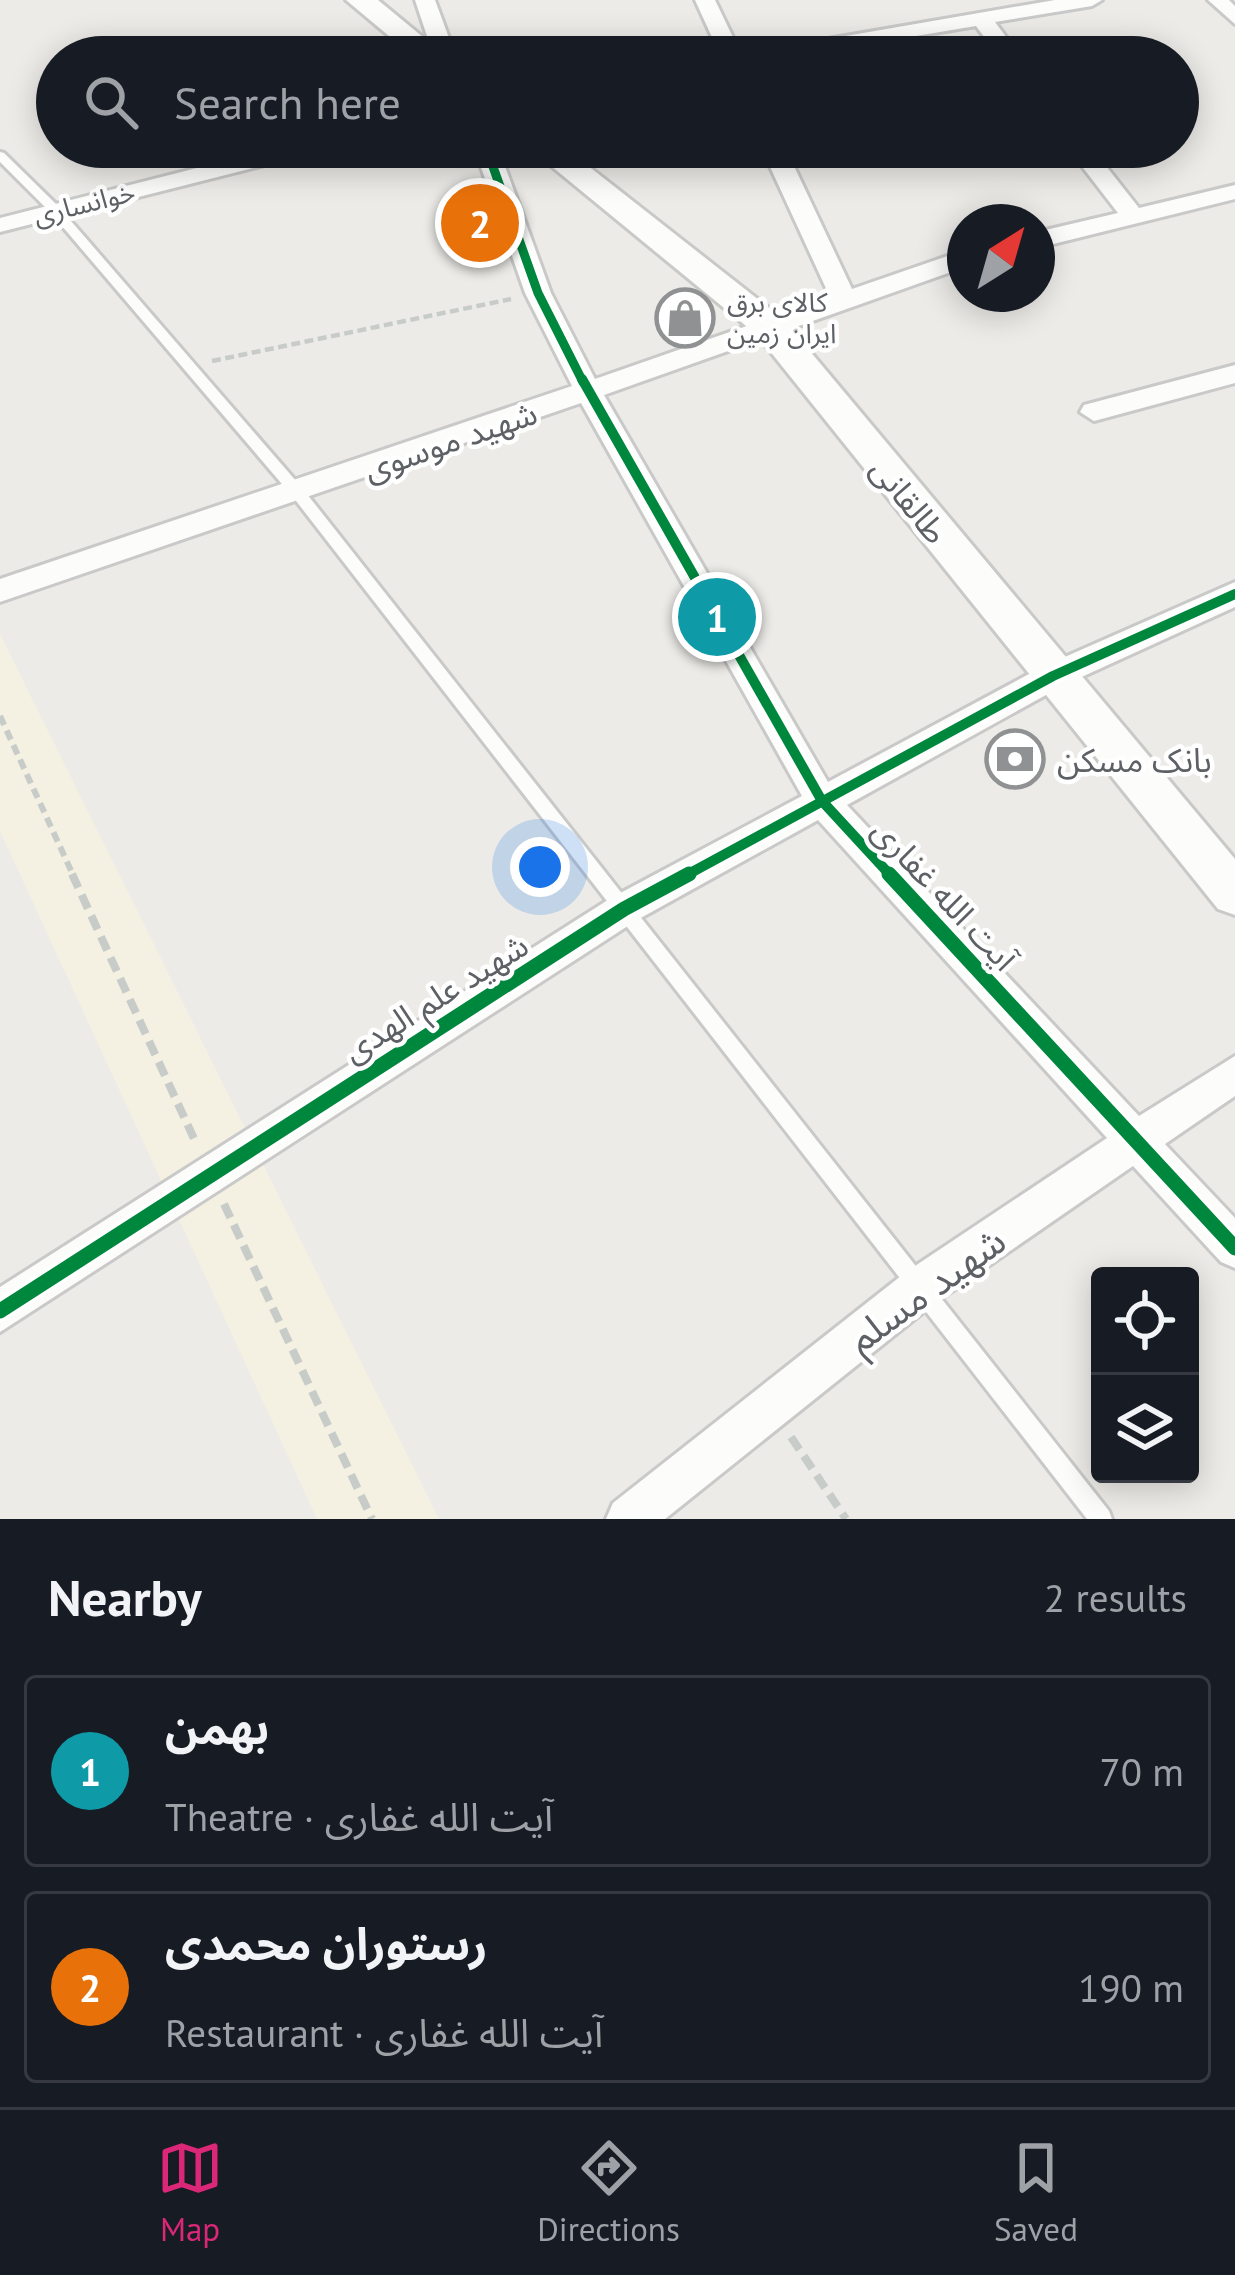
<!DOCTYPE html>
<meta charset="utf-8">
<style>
:root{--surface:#171b24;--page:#20242c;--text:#f1f3f6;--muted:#9ea1a6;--line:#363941;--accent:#db2777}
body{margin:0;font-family:"PT Sans","Noto Sans Arabic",sans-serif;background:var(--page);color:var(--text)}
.controls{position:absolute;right:36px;bottom:36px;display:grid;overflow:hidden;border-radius:12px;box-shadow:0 6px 30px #0003}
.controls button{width:108px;height:108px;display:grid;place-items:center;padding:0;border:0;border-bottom:3px solid var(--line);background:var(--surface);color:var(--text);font:60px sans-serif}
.compass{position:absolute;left:947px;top:204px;width:108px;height:108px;border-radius:50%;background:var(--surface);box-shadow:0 6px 30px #0003;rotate:37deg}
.you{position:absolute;left:540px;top:867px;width:42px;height:42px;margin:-30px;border:9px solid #fff;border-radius:50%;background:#1a73e8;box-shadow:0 0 0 18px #1a73e833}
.badge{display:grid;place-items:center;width:78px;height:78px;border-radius:50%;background:var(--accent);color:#fff;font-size:39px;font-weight:700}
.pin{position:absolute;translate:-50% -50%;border:6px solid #fff;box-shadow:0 3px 12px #0006}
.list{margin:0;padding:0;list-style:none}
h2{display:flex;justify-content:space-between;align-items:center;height:156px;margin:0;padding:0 48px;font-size:51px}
h2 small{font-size:39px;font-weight:400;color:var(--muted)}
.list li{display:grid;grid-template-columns:78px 1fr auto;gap:36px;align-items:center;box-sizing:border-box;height:192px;margin:0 24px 24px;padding:0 24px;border:3px solid var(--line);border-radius:12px}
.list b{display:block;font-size:45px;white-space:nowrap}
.list p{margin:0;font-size:39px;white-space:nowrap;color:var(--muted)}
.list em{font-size:39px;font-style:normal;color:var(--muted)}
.icon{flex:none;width:66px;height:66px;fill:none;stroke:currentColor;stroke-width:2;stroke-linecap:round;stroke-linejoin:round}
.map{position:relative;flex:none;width:1235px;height:1519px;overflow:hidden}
.search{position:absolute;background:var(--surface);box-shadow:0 6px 30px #0003;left:36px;right:36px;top:36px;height:132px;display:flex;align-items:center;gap:30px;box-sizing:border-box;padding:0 42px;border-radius:66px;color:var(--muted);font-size:45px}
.sheet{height:588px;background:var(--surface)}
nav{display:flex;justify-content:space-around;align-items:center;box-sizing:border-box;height:168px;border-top:3px solid var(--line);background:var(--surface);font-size:33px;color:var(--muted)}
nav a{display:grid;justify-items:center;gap:6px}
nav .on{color:var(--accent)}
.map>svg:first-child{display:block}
.commercial{fill:#f4f0e2}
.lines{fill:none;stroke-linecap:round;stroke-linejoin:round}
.service-casing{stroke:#c9c9c9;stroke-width:6}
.minor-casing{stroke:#c9c9c9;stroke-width:6}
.secondary-casing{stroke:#c9c9c8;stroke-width:6}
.path-far2{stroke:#c8ccc9;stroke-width:4.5;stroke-dasharray:9 4.5;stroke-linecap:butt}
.path-far1{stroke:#c8ccc9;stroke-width:6;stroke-dasharray:10 6;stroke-linecap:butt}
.path{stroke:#c8ccc9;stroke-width:8;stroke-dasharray:15 8;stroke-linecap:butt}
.service{fill:#fcfcfb;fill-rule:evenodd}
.minor{fill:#fcfcfb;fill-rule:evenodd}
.secondary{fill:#fcfcfb;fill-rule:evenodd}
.cycleway-far2-casing{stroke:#fff;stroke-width:15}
.cycleway-far1-casing{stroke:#fff;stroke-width:18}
.cycleway-casing{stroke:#fff;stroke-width:22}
.cycleway-far2{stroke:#00873e;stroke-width:9}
.cycleway-far1{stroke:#00873e;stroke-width:10}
.cycleway{stroke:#00873e;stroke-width:15}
.labels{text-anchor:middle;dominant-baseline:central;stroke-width:9;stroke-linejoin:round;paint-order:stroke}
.far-street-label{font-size:27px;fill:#5d6064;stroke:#fff}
.far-poi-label{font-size:27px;fill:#5d6064;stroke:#fff;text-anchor:start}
.street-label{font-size:33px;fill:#5d6064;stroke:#fff}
.poi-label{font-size:33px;fill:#5d6064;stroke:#fff;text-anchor:start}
.near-street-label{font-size:39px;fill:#5d6064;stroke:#fff}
</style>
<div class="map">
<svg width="1235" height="1519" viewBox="0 0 1235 1519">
<rect width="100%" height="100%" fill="#ecebe7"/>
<path class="commercial" d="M0,634L439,1519H317L0,831Z"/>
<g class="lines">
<g class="service-casing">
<path id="service" d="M0,152L4,153L58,206L303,489L1109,1511L1112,1519H1087L293,497L50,212L0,162Z"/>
</g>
<g class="minor-casing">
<path id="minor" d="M415,0H435L456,57H434Z
M695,0H715L741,54L1055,0H1102L1092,6L995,22L1021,57H999L976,26L789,57H721Z
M1208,0H1229L1235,6V24Z
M280,147H320L316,152L0,232V218Z
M474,147H498L551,293L595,379L830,297L761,147H785L852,289L965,250V267L604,395L828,782L1042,667L1235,582V607L1064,685L847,805L1139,1116L1235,1056V1096L1165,1144L1235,1218V1268L1221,1262L1133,1166L936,1302L665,1519H606L613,1503L906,1272L1107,1138L818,820L637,920L0,1332V1287L611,898L802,796L581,403L0,602V579L572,386L525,293Z
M1067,147H1091L1139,208L1235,185V199L1037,248V232L1118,213Z
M1235,365V383L1094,421L1080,412L1084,405Z"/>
</g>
<g class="secondary-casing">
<path id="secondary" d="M346,0H378L447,57H414Z
M528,147H564L783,319L1235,859V915L1218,909L757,335Z"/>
</g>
<path class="path-far2" d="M212,361L511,299"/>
<path class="path-far1" d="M0,716L74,877"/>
<path class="path" d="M72,874L196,1143
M224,1204L372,1519
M791,1437L846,1519"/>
<use href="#service" class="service"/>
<use href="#minor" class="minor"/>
<use href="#secondary" class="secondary"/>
<g class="cycleway-far2-casing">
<path id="cycleway-far2" d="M486,147L538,293L583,382"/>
</g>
<g class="cycleway-far1-casing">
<path id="cycleway-far1" d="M582,379L822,801L892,877
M683,877L1053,676L1235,594"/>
</g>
<g class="cycleway-casing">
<path id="cycleway" d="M889,874L1235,1248
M0,1311L624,909L689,874"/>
</g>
<use href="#cycleway-far2" class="cycleway-far2"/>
<use href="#cycleway-far1" class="cycleway-far1"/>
<use href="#cycleway" class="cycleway"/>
</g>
<defs>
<g id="shop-ring" transform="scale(3)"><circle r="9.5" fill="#fff" stroke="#8f9192" stroke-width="1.5"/><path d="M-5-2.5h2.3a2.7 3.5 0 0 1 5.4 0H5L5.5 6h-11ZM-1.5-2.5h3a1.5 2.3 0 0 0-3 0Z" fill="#8f9192"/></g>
<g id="bank-ring" transform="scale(3)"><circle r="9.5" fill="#fff" stroke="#8f9192" stroke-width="1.5"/><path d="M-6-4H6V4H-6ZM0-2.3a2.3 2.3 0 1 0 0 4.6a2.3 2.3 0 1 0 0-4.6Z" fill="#8f9192"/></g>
</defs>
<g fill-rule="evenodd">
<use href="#shop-ring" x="685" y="318"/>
<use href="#bank-ring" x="1015" y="759"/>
</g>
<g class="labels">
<g class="far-street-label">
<text transform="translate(84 203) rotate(-14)">خوانساری</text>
</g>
<g class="far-poi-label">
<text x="727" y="302">کالای برق<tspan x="727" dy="31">ایران زمین</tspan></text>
</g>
<g class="street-label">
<text transform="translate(450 440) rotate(-19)">شهید موسوی</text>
<text transform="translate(910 500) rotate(51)">طالقانی</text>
<text transform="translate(945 894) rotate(47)">آیت الله غفاری</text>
<text transform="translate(435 997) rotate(-32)">شهید علم الهدی</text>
</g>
<g class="poi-label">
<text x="1057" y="759">بانک مسکن</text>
</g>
<g class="near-street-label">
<text transform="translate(926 1289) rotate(-36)">شهید مسلم</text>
</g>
</g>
</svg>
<div class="controls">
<button><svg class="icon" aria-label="locate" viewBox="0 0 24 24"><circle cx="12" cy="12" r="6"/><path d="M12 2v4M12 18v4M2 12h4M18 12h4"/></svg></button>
<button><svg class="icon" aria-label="layers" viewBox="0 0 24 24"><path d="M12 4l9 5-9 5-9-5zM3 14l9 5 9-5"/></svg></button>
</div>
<svg class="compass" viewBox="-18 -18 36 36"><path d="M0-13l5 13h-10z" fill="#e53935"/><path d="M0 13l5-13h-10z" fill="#9ea1a6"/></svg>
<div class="you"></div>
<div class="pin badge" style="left:717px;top:617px;background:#0f9aa8">1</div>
<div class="pin badge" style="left:480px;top:223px;background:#e8710a">2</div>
<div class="search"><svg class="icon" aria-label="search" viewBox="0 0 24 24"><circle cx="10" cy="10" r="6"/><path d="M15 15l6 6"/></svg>Search here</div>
</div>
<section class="sheet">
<h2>Nearby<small>2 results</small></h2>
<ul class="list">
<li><span class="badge" style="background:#0f9aa8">1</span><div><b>بهمن</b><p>Theatre · آیت الله غفاری</p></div><em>70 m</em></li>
<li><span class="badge" style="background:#e8710a">2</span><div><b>رستوران محمدی</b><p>Restaurant · آیت الله غفاری</p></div><em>190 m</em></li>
</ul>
</section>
<nav>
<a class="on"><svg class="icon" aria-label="map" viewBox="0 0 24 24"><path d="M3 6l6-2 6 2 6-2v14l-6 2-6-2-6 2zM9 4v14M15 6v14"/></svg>Map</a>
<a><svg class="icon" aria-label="directions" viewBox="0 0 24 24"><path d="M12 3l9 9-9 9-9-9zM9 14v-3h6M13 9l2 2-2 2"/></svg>Directions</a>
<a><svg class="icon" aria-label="saved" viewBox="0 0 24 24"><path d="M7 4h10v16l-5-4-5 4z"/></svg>Saved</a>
</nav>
